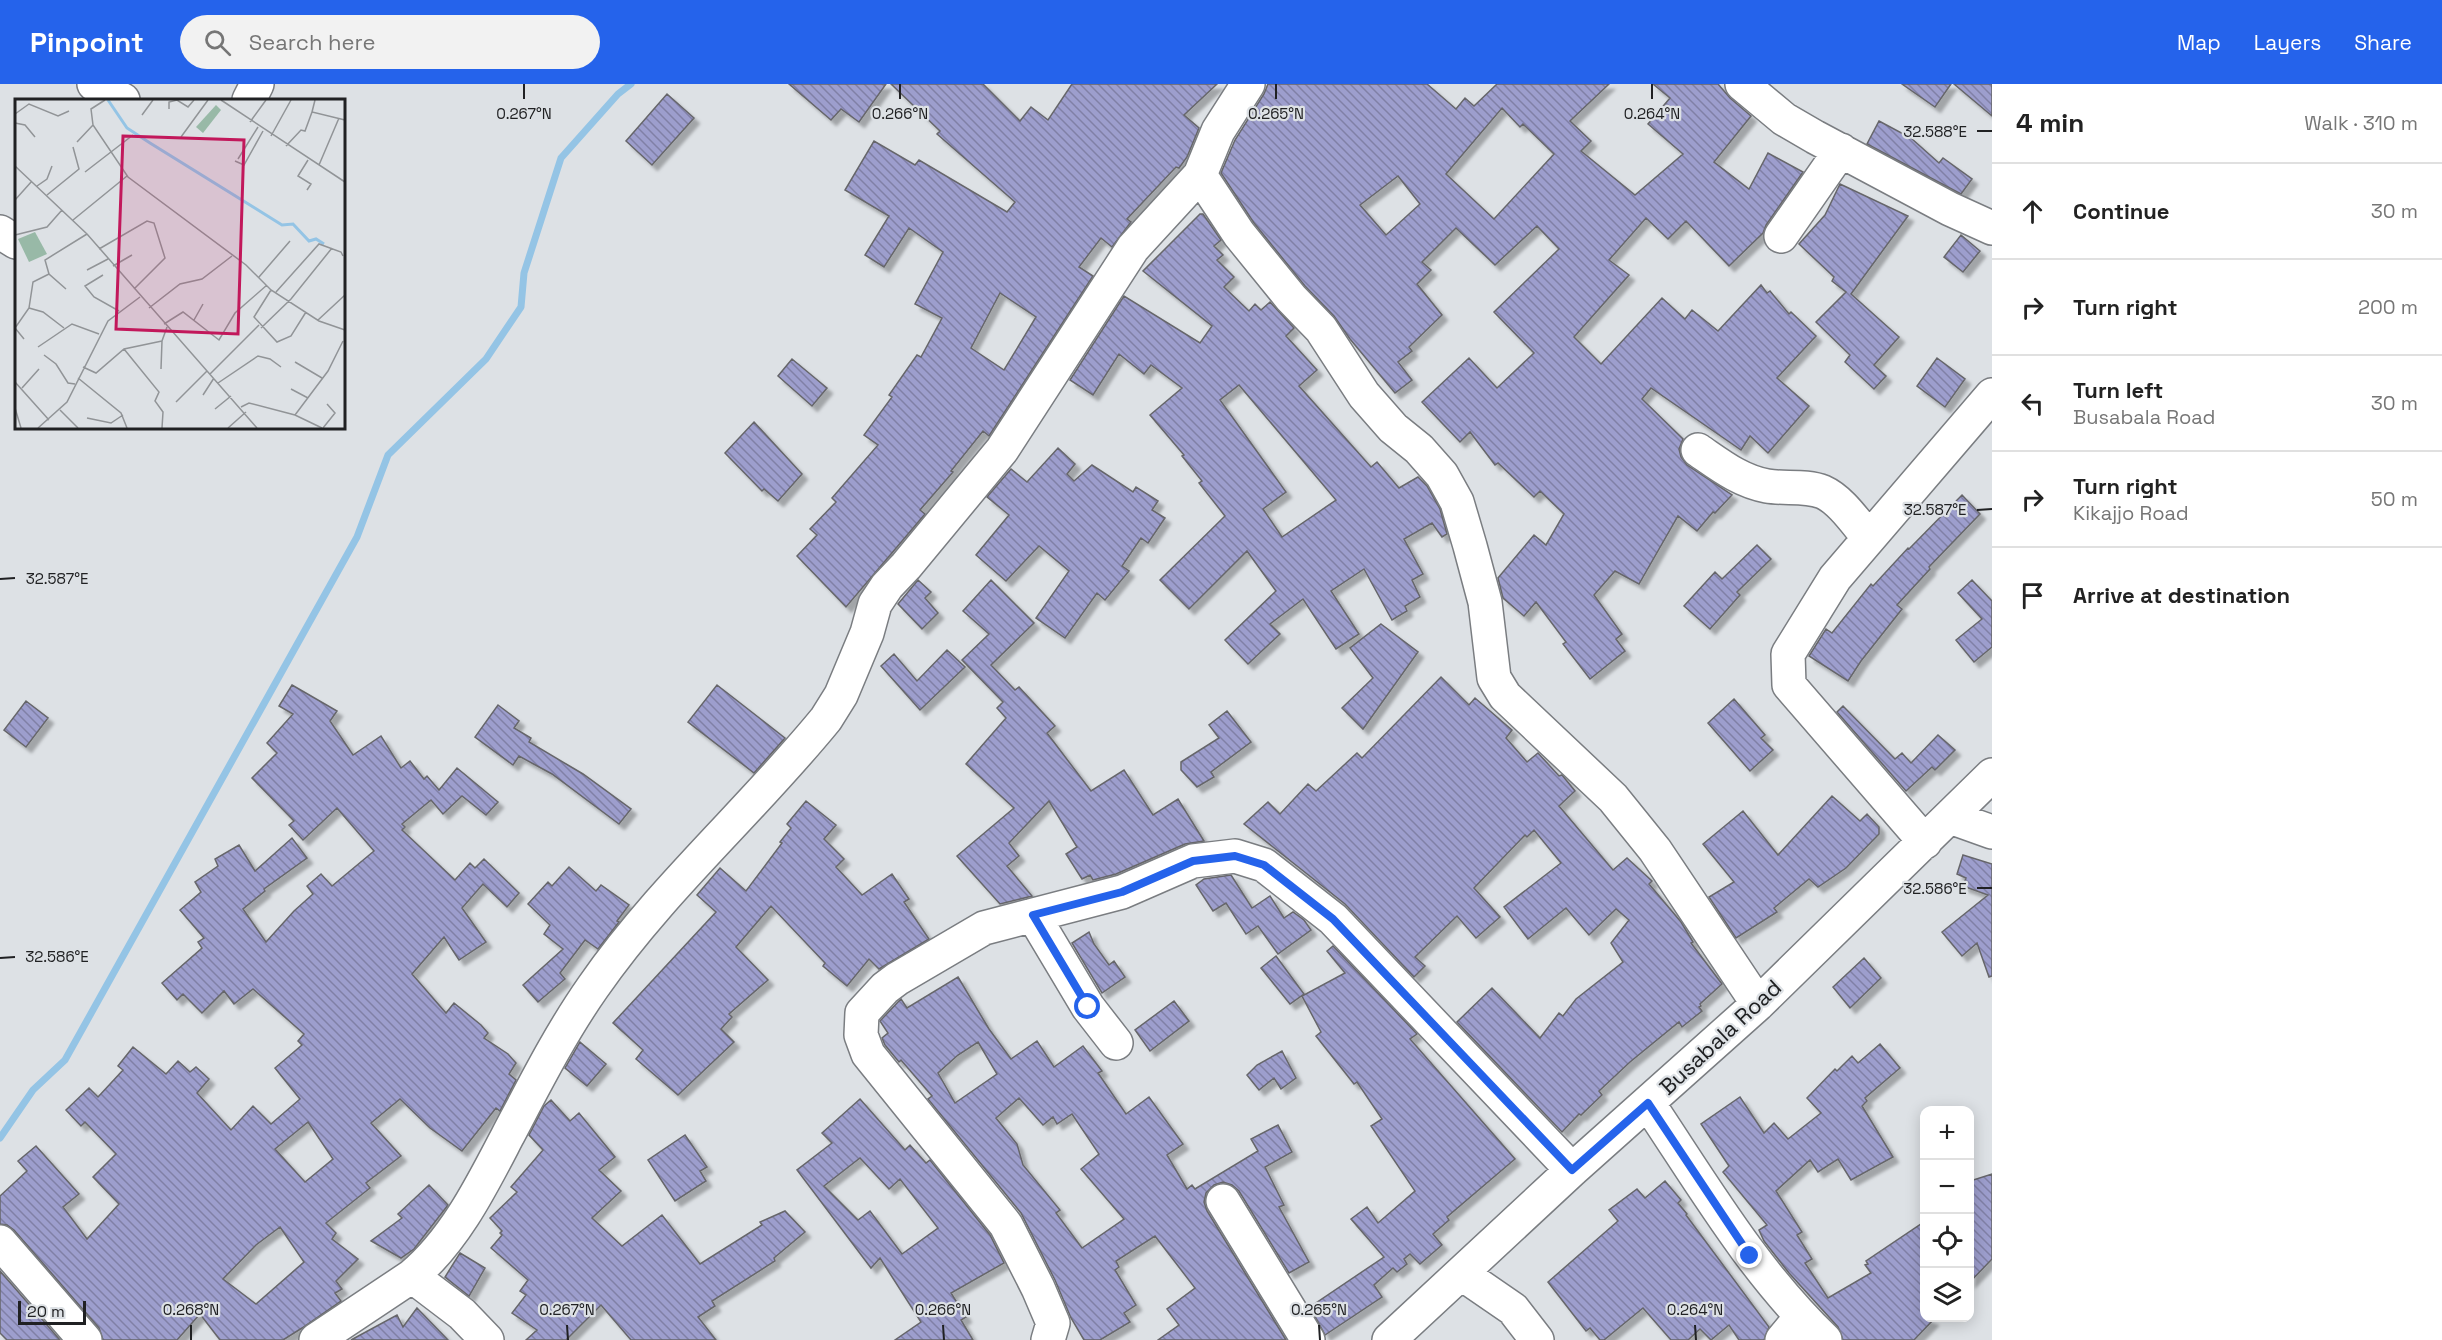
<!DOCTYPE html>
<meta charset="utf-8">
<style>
:root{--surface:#fff;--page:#f2f2f2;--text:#222;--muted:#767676;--line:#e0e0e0;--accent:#2563eb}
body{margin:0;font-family:"Space Grotesk",sans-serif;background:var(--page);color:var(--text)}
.controls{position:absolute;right:18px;bottom:18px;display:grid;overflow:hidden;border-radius:12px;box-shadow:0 3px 15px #0003}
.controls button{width:54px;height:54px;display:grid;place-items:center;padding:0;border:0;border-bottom:2px solid var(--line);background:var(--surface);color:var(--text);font:30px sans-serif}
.scale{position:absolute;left:18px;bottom:15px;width:68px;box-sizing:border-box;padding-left:6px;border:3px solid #202123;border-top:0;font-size:16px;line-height:21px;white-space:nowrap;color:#202123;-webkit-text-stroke:4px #dde1e5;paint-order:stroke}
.stop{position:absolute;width:18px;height:18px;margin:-14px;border:4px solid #2563eb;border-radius:50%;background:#fff}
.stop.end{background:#2563eb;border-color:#fff;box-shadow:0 2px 6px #0008}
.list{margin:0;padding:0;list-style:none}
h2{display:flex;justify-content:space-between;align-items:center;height:78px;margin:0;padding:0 24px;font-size:26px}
h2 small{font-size:20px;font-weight:400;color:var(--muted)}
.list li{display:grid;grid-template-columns:39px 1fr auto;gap:18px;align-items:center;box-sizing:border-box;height:96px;padding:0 24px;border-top:2px solid var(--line)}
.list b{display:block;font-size:22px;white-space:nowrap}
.list p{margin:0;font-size:20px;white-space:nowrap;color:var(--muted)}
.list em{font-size:20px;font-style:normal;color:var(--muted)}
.icon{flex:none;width:33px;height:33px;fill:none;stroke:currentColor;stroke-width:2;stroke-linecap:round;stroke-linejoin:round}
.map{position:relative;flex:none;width:1992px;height:1256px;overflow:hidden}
header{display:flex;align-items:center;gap:36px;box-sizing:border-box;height:84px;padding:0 30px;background:var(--accent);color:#fff}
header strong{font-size:28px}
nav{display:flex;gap:33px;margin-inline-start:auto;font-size:21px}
.search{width:420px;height:54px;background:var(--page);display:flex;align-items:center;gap:15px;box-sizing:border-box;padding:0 21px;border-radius:33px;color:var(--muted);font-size:22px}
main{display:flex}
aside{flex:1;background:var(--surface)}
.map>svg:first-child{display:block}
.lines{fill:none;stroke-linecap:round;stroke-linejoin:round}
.stream{stroke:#94c4e5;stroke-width:7}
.building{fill:url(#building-back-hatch);stroke:#66666a;stroke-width:1.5;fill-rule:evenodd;filter:url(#shadow)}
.minor-casing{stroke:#7a7d81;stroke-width:36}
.minor{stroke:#fff;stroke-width:33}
.route{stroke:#2563eb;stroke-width:8}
.ticks{fill:none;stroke:#202123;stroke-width:2}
.labels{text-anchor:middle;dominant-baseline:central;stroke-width:4.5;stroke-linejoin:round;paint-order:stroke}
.street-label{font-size:22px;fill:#202123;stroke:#dde1e5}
.inset-river{fill:none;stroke:#94c4e5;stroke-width:3}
.inset-road{fill:none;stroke:#919497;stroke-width:1.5}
.view{fill:#c2185b;fill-opacity:0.15;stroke:#c2185b;stroke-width:3}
.inset-edge{fill:none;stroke:#202123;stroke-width:3}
.ticks-label{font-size:15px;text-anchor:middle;fill:#202123;stroke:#dde1e5;stroke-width:4.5;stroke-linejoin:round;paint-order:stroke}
</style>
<header>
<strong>Pinpoint</strong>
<div class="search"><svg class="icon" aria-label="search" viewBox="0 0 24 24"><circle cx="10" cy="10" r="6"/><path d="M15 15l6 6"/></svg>Search here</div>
<nav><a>Map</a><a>Layers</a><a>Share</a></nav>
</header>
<main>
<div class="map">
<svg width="1992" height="1256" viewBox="0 0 1992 1256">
<defs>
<pattern id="building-back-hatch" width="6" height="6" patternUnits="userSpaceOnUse" patternTransform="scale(1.5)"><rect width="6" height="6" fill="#9d9ecd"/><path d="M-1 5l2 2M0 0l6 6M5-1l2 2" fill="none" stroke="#8080a6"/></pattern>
<filter id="shadow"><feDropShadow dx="5.5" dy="5.5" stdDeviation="1.5" flood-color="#0004"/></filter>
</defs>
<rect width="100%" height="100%" fill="#dde1e5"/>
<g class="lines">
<path class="stream" d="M0,1054L33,1006L65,976L357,453L388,371L486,275L521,223L524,189L561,74L618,10L631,0"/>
</g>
<path class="building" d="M789,0H886L859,38L841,25L831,36Z
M891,0H983L1020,37L1031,23L1048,36L1072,0H1217L1184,31L1199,44L1187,73L1179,84L1176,83L1127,135L1131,138L1112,163L1101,154L1079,183L1093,192L989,352L983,347L951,387L953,388L920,426L925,430L846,523L797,472L817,451L810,445L836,418L832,414L878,361L864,351L892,313L889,311L917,271L921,273L942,234L915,220L943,168L909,144L884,183L865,171L889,132L845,106L874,57L915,81L919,76L1007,128L1015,118L937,50L940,47ZM1000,209L1036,233L1004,286L971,264Z
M1268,0H1427L1456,25L1465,14L1474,22L1497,0H1609L1570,37L1591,57L1581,67L1635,111L1683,70L1648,40L1670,14L1653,0H1718L1730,14L1751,32L1714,78L1749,105L1768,69L1803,88L1766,141L1763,149L1729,182L1686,137L1668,155L1646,134L1609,176L1629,191L1574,253L1601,280L1662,214L1685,235L1692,226L1718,247L1761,201L1767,209L1770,207L1789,230L1791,228L1816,252L1777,294L1809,322L1768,369L1750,352L1741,366L1651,304L1642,315L1683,355L1679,365L1681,373L1687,381L1732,411L1715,429L1713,428L1697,447L1678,432L1639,500L1615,487L1594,511L1622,550L1616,555L1625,567L1590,595L1563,560L1566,558L1536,518L1524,532L1503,514L1498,494L1534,451L1546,461L1564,430L1540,407L1534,413L1498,379L1495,381L1470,348L1460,358L1422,318L1469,274L1497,304L1534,269L1494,228L1559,165L1537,142L1495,181L1456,144L1422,178L1431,186L1417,200L1442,231L1409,263L1412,267L1398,278L1412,296L1395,309L1350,255L1334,232L1305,202L1254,139L1221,89L1235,56L1264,10ZM1502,24L1520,43L1523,40L1554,70L1494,135L1446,90ZM1398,92L1420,120L1386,151L1360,121Z
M1902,0H1951L1935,23Z
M1954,0H1992V32Z
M667,10L694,34L652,81L626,57Z
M1879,37L1911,54L1939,79L1943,74L1972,95L1961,110L1867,60Z
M1840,100L1908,132L1851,210L1899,253L1874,281L1886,292L1874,305L1845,278L1850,271L1816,238L1846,208L1832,197L1834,193L1799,160L1825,131Z
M1200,130H1203L1221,156L1214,162L1223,171L1217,176L1234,193L1224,203L1249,227L1255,220L1261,226L1270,218L1294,244L1286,252L1317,286L1299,302L1371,383L1377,378L1399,404L1418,393L1427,402L1440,425L1447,450L1442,453L1432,439L1404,455L1423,490L1412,496L1420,513L1405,522L1407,527L1392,536L1364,485L1331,507L1359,550L1336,565L1303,515L1270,540L1280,550L1248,580L1225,556L1276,507L1247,467L1189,525L1160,496L1225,432L1199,399L1202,397L1182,372L1184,371L1150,331L1182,304L1151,281L1144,290L1119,270L1093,311L1070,296L1124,212L1200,259L1212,242L1143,187ZM1239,301L1336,416L1282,453L1263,425L1286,408L1220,316Z
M1961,151L1980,167L1963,188L1944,173Z
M1937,274L1965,295L1945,323L1917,302Z
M792,275L827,304L812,322L778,292Z
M754,338L802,390L778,417L764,405L762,407L725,369Z
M1058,364L1075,380L1067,390L1074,397L1092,381L1133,408L1136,403L1158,417L1152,426L1165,434L1148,459L1141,454L1122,482L1129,487L1105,516L1097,509L1065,554L1036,534L1069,487L1039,462L1006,497L976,471L1009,431L987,413L1011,385L1027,398Z
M1962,411L1980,430L1929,483L1930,485L1897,521L1902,525L1861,577L1848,597L1809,572L1826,545L1832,549L1871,500L1873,502L1908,464L1909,465Z
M1757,461L1771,475L1737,508L1740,511L1710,545L1684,522L1715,488L1722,495Z
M918,496L931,508L925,514L938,529L922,545L898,520Z
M991,496L1034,539L991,581L1015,606L1019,603L1055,642L1047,649L1091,707L1124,686L1153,731L1178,715L1204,757L1185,760L1116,790L1093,796L1090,791L1082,795L1066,770L1077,763L1049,717L1009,759L1019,772L1007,782L1032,812L1000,820L957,772L1014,724L966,680L1006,634L997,624L1003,618L962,576L989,550L963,527Z
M1972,496L1992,517V563L1974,578L1956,556L1982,535L1958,509Z
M1381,540L1418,568L1363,645L1342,624L1373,594L1350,564Z
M947,566L965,583L920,626L881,582L894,570L917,597Z
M1441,593L1469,621L1475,614L1512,646L1506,654L1527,678L1538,669L1559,692L1562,691L1575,707L1559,722L1613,786L1627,774L1652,797L1649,800L1681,838L1693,858L1691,859L1722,900L1700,920L1701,922L1699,923L1702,927L1682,943L1679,938L1630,978L1599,1007L1602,1011L1581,1031L1579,1030L1562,1048L1457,938L1492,904L1540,954L1559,929L1563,932L1576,915L1623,878L1611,859L1629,836L1616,825L1589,851L1566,824L1528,855L1504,823L1561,779L1534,746L1527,753L1525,751L1474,804L1500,833L1476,854L1457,832L1415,873L1425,882L1414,893L1345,820L1244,740L1268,718L1280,730L1308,700L1316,707L1357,669L1362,674Z
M292,601L337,627L330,637L353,671L381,652L401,684L410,677L424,695L427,692L439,706L457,684L498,718L486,731L462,712L443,730L431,716L402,740L405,743L402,746L455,796L470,779L475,784L484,775L519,809L507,823L483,800L462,824L486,858L459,876L444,853L412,890L446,929L454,919L481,941L488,949L484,954L508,970L516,979L509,990L516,996L500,1027L496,1024L462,1067L430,1044L400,1015L371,1039L401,1072L366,1099L370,1104L326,1139L336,1149L332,1155L358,1175L336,1197L342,1205L335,1209L341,1217L302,1244L283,1256H220L200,1230L177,1256H103L99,1244L14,1146L7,1141L0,1140V1112L27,1087L18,1077L36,1062L79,1110L63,1123L87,1155L119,1120L93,1093L116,1070L85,1038L81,1042L66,1026L89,1004L98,1013L123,986L118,982L133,963L166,990L178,977L190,988L196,983L209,995L197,1009L231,1046L253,1022L271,1040L300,1015L275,984L302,961L298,957L304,950L253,905L234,920L224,907L202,929L183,910L177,916L162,899L202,864L198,858L204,854L180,826L201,808L195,798L218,782L215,775L239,761L255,787L292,754L307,774L264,805L265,807L243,825L266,858L294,827L313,810L307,802L321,790L332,802L374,767L337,724L303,756L289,741L294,737L252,694L277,669L267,659L293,630L279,622ZM308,1038L333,1075L305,1098L275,1065ZM280,1143L304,1178L256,1220L223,1195L256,1161Z
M717,601L785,654L754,689L688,638Z
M1734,615L1765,651L1761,654L1773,666L1750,687L1708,639Z
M26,617L48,634L26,663L4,646Z
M498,621L519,637L514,644L531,654L529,658L583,690L631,725L619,740L552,690L519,672L513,681L475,653Z
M1843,622L1895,675L1902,669L1911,679L1938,651L1955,666L1935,686L1932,683L1906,707L1837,628Z
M1227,627L1251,658L1211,688L1214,693L1197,703L1181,686V678L1219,654L1209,641Z
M1832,712L1860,737L1867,730L1879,743V750L1846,784L1818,803L1809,795L1774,824L1777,828L1736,854L1709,813L1734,798L1703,760L1743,727L1778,771Z
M806,717L836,741L824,755L844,775L836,783L862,811L892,790L909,815L904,818L929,855L879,885L869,875L847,902L823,882L825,879L771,822L736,863L768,896L729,930L732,933L721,945L734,958L678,1011L636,975L643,966L613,939L716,828L697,811L720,784L746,807L782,759L780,758L791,744L787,740Z
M1963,771L1992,780V892L1989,893L1977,859L1962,872L1942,848L1988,811L1963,802L1966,794L1957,790Z
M569,783L596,807L601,801L629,821L617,837L619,838L598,865L585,856L560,889L565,895L538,918L523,901L563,865L544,850L550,841L528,820L548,798L552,802Z
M1231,791L1252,824L1270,812L1284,834L1293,828L1304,836L1311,846L1278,870L1258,842L1246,850L1226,819L1213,827L1196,801L1204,795Z
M1089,848L1094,860L1109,881L1114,877L1125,893L1102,909L1072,859Z
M1333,862L1417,950L1410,955L1515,1075L1447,1133L1449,1136L1433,1150L1442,1161L1420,1180L1410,1170L1404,1175L1407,1180L1397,1188L1393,1184L1374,1201L1382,1213L1325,1251L1310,1223L1384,1173L1351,1135L1367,1123L1378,1139L1415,1107L1371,1042L1382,1035L1357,998L1354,1000L1316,952L1321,948L1302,912L1345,889L1327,867Z
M1276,872L1304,910L1290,920L1261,884Z
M1864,874L1881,894L1850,924L1833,903Z
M958,893L989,945L1011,975L1037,957L1054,983L1083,962L1102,987L1098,989L1126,1030L1149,1013L1183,1060L1167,1071L1187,1105L1192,1101L1195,1105L1258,1067L1251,1055L1278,1041L1292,1068L1265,1083L1284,1121L1279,1123L1309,1178L1289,1189L1239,1107L1232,1101L1223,1098L1214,1101L1206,1109L1204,1118L1207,1127L1286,1256H1158L1179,1241L1167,1225L1195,1204L1155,1152L1116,1177L1119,1183L1115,1186L1136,1221L1124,1229L1130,1238L1100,1256H1084L1071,1234L1055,1196L1021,1129L928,1015L932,1012L901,976L899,978L885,961L882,954L888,949L880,937L898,918L901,915L907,924ZM978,958L997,990L955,1019L938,989L958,971ZM1019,1014L1043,1041L1053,1033L1057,1040L1072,1030L1099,1070L1081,1085L1124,1135L1082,1164L1056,1129L1060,1126L1023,1081L1017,1060L996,1034Z
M1174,917L1189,937L1150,967L1135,946Z
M580,958L606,980L587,1002L565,984Z
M1880,960L1900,984L1865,1014L1867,1017L1862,1022L1893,1073L1851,1096L1838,1075L1818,1088L1810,1076L1776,1107L1802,1148L1797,1151L1812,1175L1805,1179L1828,1214L1871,1189L1865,1181L1868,1180L1866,1177L1924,1138V1233L1933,1236L1914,1256H1843L1838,1243L1789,1189L1764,1157L1759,1146L1767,1141L1723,1088L1729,1082L1701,1040L1740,1013L1764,1049L1774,1039L1788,1055L1821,1029L1807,1014L1835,985L1837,987L1852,972L1858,979Z
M1282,967L1296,994L1281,1005L1274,994L1259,1006L1247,991L1257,981Z
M860,1015L905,1066L910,1061L926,1079L930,1076L990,1151L1004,1179L951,1209L966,1233L961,1236L973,1256H895L921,1238L880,1174L871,1184L797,1086L832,1059L822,1049ZM860,1074L889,1105L900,1095L938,1144L902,1170L870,1127L858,1136L824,1102Z
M551,1016L570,1037L579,1029L615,1073L599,1086L621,1107L592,1134L622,1162L662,1131L700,1180L762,1141L760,1138L785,1127L805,1148L774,1174L775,1177L712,1217L715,1222L698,1233L716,1256H631L601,1221L566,1256H526L537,1246L512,1229L526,1211L520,1207L528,1196L491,1164L502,1151L500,1149L502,1147L490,1134L517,1108L511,1103L543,1066L529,1051L544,1022Z
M685,1051L707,1083L700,1087L706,1097L675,1117L648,1076Z
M1992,1090V1175L1970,1198V1097Z
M1665,1097L1681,1116L1678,1119L1687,1130L1686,1131L1769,1243L1764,1256H1739L1729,1241L1711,1256L1700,1245L1688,1256H1671L1643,1224L1604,1256H1600L1590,1244L1586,1247L1548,1198L1618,1137L1609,1126L1637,1105L1645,1114Z
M429,1101L448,1121L414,1165L401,1174L371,1157L402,1134L398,1130Z
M460,1169L485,1184L469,1212L445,1193Z
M0,1187L60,1256H7L0,1249Z
M417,1224L448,1256H351L397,1231L403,1243Z"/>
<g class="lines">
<g class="minor-casing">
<path id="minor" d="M94,0L123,16
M1742,0L1784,35L1815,53L1950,125L1992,144
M249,16L257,0
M1200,91L1239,150L1291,214L1321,245L1364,311L1393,344L1419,365L1442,391L1457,418L1470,462L1485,518L1494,594L1505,612L1613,714L1655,766L1758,920
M0,148L16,158
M1781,152L1841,66
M1698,366C1720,381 1740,397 1767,402C1785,405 1806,401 1823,408C1841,416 1856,439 1869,454
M1950,733L1992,748
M1925,758L1789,601L1788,570L1835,494L1992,311
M1033,831L1088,923L1116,959
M1648,1019C1703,1101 1753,1187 1825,1256
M1223,1117L1308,1256
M0,1158L85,1256
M1462,1190L1513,1225L1537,1256
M412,1192L462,1230L487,1256
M316,1256L412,1192C455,1156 482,1101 507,1053C534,1002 560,950 593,903C661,805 751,727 826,635L841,611L867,549L875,520L887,502L906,482L1002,366L1133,164L1200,91L1218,47L1248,0
M1048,1256L1053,1239L1038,1204L1006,1141L868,970L861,951L862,929L885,904L897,895L984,844L1122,808L1193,777L1235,772L1264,781L1333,835L1572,1086
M1389,1256L1572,1086L1758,920L1992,691
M1782,1256L1801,1233"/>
</g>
<use href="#minor" class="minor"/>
</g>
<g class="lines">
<path class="route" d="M1088,923L1033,831L1122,808L1193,777L1235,772L1264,781L1333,835L1572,1086L1648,1019L1750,1172"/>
</g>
<path class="ticks" d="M524,0V15M900,0V15M1276,0V15M1652,0V15M1977,47H1992M1977,426L1992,425M0,495L15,494M1977,804H1992M0,874L15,873M191,1241V1256M567,1241L568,1256M943,1241L944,1256M1319,1241L1320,1256M1695,1241L1696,1256"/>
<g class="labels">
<g class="street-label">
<text transform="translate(1720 953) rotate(-43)">Busabala Road</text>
</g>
</g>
<g transform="translate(15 15)">
<rect width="330" height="330" fill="#dde1e5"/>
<path d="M201,6L206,11L188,34L181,28Z" fill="#98b9a7"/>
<path d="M20,133L32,155L14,163L3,140Z" fill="#98b9a7"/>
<path class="inset-river" d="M93,1L112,29L135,44L267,126L278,125L294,142L301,140L309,145"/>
<path class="inset-road" d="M90,1L76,10L78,26L113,78L231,166L256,191L304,222L330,231M206,1L330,83M300,1L297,13L330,21M154,10V3L162,1L173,8L179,1M0,15L14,5L43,17L54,12M127,16L138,1M235,23L251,1M0,24L10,26L20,38M256,37L276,1M166,38L193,1M62,43L78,26M271,47L286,31L290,32L297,13M223,60L243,28M220,62L229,66L248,32M304,66L324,19M0,67L72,135L242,329M70,73L118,36M22,87L32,80L37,67M292,91L296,85L283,77L293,61M32,96L64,70L58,48M0,101L17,82M58,121L112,77M0,136L32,128L47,111M84,150L132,122L139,124L150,159L119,190M98,167L117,156M72,171L93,160M88,176L70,187L79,198L104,212M244,178L275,142M51,190L34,175L30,161L72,135M256,191L239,218L262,243L276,237L291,213M261,193L304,145L326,153L328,157M14,209L28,213L49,229M134,209L165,185L187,180L217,157M179,221L188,205M303,221L330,196M149,225L168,213L204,241L220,214L252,186M246,229L276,200L317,149M9,240L0,229L14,209L18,183L34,175M23,248L57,225L84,235M109,250L144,293L140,302L148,313L147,329M29,256L41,265L53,284L60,285M280,263L307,279M68,268L81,274L109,250L147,242M146,270L147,242L152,228M195,275L244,226M63,279L106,314L112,329M0,283L34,321M203,284L243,257L255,260L266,268M7,289L24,270M276,290L293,299M188,296L199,279M161,303L192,272M226,308L234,304L280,316L307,329M0,309L6,329M200,310L216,297M45,311L63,329M280,316L313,272L328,242M72,319L96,324L108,316M23,329L52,303L93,222L125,198M213,329L231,313M308,329L320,314L312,305"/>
<path class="view" d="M108,37L229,41L223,235L101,230Z"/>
<rect width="330" height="330" class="inset-edge"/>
</g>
<g class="ticks-label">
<text x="524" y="35">0.267°N</text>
<text x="900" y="35">0.266°N</text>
<text x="1276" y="35">0.265°N</text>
<text x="1652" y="35">0.264°N</text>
<text x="1935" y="53">32.588°E</text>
<text x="1935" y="431">32.587°E</text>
<text x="57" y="500">32.587°E</text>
<text x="1935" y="810">32.586°E</text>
<text x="57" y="878">32.586°E</text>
<text x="191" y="1231">0.268°N</text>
<text x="567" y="1231">0.267°N</text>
<text x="943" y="1231">0.266°N</text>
<text x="1319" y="1231">0.265°N</text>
<text x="1695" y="1231">0.264°N</text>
</g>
</svg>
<div class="controls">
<button>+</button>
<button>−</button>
<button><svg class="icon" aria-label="locate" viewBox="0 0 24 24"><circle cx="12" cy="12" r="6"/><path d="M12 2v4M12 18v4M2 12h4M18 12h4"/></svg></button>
<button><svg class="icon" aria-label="layers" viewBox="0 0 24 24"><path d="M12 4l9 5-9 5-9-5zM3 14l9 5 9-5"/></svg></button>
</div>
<div class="scale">20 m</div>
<div class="stop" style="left:1088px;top:923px"></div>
<div class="stop end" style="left:1750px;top:1172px"></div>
</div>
<aside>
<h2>4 min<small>Walk · 310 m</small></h2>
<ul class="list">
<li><svg class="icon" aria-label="ahead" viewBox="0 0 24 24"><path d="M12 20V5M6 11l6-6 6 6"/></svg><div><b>Continue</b></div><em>30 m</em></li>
<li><svg class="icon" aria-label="right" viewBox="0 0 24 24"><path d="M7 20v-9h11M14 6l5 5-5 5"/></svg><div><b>Turn right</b></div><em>200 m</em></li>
<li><svg class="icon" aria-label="left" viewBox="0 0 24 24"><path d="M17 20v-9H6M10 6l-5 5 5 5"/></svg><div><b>Turn left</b><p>Busabala Road</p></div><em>30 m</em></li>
<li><svg class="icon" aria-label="right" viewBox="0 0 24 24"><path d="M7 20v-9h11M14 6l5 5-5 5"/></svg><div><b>Turn right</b><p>Kikajjo Road</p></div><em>50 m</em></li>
<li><svg class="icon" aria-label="arrive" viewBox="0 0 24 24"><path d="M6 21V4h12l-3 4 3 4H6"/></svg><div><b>Arrive at destination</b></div></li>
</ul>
</aside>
</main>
